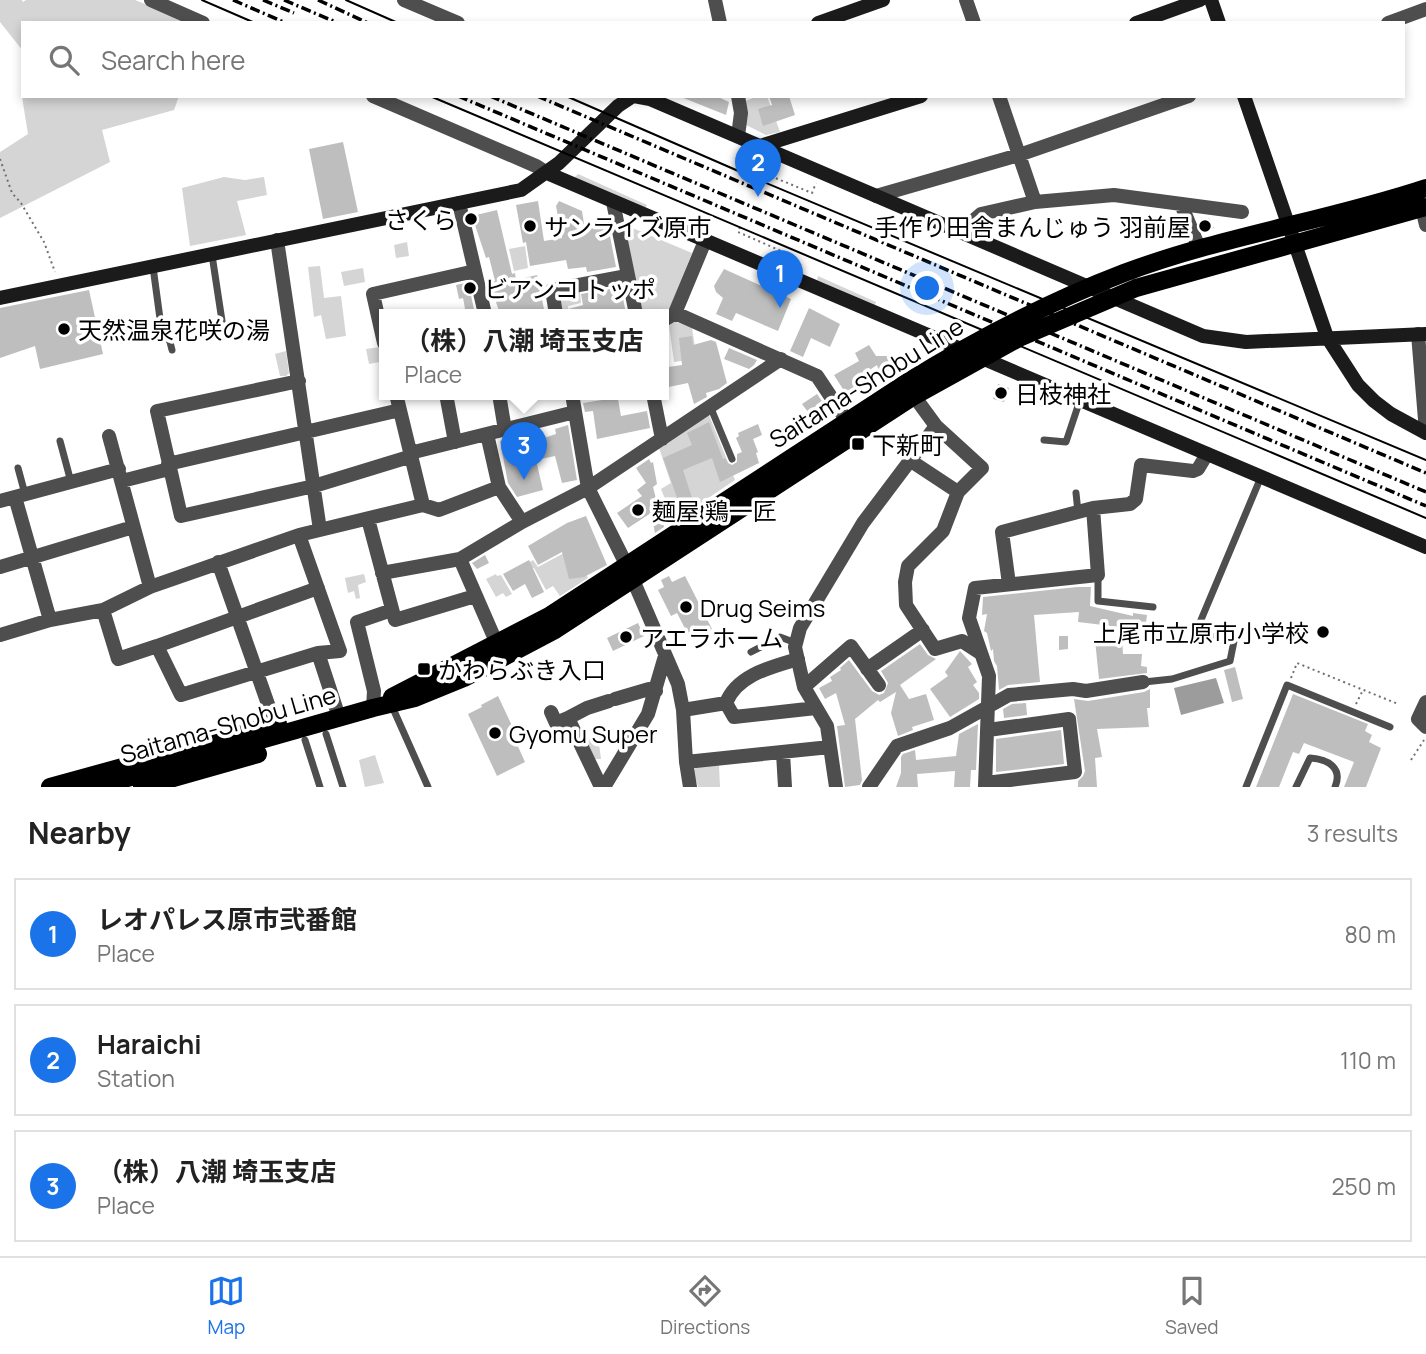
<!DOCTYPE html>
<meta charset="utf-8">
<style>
:root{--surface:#fff;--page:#f2f2f2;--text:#222;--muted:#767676;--line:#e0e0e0;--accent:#1a73e8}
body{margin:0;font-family:Manrope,"Noto Sans JP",sans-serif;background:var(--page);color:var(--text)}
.you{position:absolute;left:928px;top:289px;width:24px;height:24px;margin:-18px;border:5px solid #fff;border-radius:50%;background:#1a73e8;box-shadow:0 0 0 10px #1a73e833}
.badge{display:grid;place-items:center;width:46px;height:46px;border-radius:50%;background:var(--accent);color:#fff;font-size:23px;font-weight:700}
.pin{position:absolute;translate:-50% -58px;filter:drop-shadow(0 2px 4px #0008)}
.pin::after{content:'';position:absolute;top:37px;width:24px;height:21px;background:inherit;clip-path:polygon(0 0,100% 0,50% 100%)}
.popup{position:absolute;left:379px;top:309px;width:290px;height:91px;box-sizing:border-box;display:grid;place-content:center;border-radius:0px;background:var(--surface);filter:drop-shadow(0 2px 5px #0005);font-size:23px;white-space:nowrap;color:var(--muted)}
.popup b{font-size:26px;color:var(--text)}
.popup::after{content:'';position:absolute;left:50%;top:100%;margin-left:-14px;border:14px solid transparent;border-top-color:var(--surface)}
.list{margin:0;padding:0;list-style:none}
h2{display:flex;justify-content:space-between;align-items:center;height:91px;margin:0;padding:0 28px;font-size:30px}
h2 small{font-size:23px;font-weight:400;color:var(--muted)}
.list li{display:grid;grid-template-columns:46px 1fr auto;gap:21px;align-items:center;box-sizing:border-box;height:112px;margin:0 14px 14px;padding:0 14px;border:2px solid var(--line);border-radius:0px}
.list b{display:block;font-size:26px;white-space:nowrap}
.list p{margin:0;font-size:23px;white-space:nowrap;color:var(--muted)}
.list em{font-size:23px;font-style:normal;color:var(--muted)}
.icon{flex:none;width:38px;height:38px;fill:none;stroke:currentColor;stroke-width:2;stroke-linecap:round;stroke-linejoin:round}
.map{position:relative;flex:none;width:1426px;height:787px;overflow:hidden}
.search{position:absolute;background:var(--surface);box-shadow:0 4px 10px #0003;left:21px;right:21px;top:21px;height:77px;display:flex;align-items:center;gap:18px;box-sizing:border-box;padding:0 24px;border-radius:0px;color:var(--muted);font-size:26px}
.sheet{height:469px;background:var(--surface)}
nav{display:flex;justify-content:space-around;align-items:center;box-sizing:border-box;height:98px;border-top:2px solid var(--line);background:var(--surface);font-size:19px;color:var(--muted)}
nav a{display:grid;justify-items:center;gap:4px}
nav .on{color:var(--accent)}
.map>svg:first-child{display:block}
.green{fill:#d5d5d5}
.water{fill:#9c9c9c}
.building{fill:#bebebe}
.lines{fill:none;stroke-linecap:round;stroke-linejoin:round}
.path{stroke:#707070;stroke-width:2;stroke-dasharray:2 3.5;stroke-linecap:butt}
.lane{stroke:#4e4e4e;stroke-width:7}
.street{stroke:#4e4e4e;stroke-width:14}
.secondary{stroke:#1b1b1b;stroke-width:14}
.primary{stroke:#000;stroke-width:18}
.tram{stroke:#000;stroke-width:2}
.rail{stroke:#000;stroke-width:3.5;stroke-dasharray:10 3.5 2 3.5;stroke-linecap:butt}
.poi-dot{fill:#000;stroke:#fff;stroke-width:2.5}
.labels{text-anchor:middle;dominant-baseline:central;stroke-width:7;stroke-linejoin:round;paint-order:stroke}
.poi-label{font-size:24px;fill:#000;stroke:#fff;text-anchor:start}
.street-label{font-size:24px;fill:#000;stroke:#fff}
</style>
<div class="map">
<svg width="1426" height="787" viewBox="0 0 1426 787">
<rect width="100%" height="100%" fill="#fff"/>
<path class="green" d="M0,0H22L23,2L26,0H135L191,23H23V51L0,22Z
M23,96H179L174,110L102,130L110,162L0,218V152L28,134L22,97Z
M758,96H767L780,132L766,135L744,124L743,102Z
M578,174L647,205L645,209L574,178Z
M224,177L245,180L264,177L267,195L237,201L246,235L190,246L182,188Z
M623,224L692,253L670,308L663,314H642Z
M407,242L409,256L396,258L394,245Z
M525,246L528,268L514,271L509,249Z
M320,266L324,298L341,296L346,336L326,339L321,315L314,317L308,267Z
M363,268L365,282L344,286L341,272Z
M818,276L876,302L875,305L817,280Z
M580,292L581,303L568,306L569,314H562L558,297L562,294Z
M674,321L692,328L697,359L674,362L669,326Z
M380,347L382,358L380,362L369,364L366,349Z
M286,351L289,373L286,376H280L275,354Z
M709,415L735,480L674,521L661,489L671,483L659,448Z
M575,547L588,578L560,596L553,586L546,590L534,568L529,570L526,564L533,560L538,567Z
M364,574L366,582L358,585L360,598L356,599L354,591L348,593L345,578Z
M496,574L497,576L501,575L512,594L506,597L503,593L496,597L486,579Z
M598,736L601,759H593L585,740Z
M375,755L384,783L365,787L359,760Z
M719,765L720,787H698L693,771L697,767Z"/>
<path class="water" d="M1216,678L1224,703L1181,715L1174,688Z"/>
<path class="building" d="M716,96L729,102L726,115L681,97Z
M769,96H789L795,115L763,126L758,109L772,105Z
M343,142L358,212L323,219L309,149Z
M538,201L544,241L562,238L556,206L559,201L582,211L584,224L607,221L616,267L587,272L586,267L568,269L566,260L530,266L526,242L523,243L516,205Z
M497,210L512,274L515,273L516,280L537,275L545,314H500L495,299L491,282L495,281L489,257L486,258L472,216Z
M1209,218L1214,228L1203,233L1199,223Z
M724,269L791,299L778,331L736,313L732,321L716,314L723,298L716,292L714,286Z
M465,283L466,286H469L475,314H466L463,298L459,299L456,285Z
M621,287L626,314H610L608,311L590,314H565V310L583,305L581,294Z
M89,290L103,354L40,369L35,346L0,358V308Z
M809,308L840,324L830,347L811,338L803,357L790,351Z
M692,336L693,345L711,340L716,342L727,383L719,389L706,393L707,397L694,404L688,383L664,388V372L668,371V367L682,365L679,338Z
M869,345L876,356H894V367L887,371H879L877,365L853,381L859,391L848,397L834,375L859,361L855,353Z
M729,348L757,360L754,365L749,369L724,359Z
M998,384L1009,388L1004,402L993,399Z
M601,394H617L621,416L647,411L650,428L597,439L593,411L585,412L583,403L602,400Z
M817,394L831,414L817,424L802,404Z
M709,422L723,459L725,458L728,463L732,465L737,462V454L742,452L736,438L739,436L738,433L758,424L762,435L753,439L758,452L756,453L759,463L720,482L712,458L683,470L694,504L681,509L663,458L692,445L687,433Z
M568,425L577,480L562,483L555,456L536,460L543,490L517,497L508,483L500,441L516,437L517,443L544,438L556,434L555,429Z
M649,459L651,463L653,462L657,484L653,487L659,510L661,509L664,527L655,533L651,513L628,528L617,513L642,496L637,490L646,483L636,468Z
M586,516L607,565L584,577L569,579L562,552L538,565L528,546L567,523Z
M485,555L489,563L477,569L472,563Z
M529,560L544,592L532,598L525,584L513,591L503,574Z
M669,576L672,582L685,576L712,629L691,640L677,613L671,616L658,590L664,587L661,580Z
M1077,587H1091L1090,606L1133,616V613L1147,615L1145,630L1078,622L1079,612L1034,615L1040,682L1008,685L999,690L997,666L994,661L993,649L991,651L987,633L984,631L987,614L982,615L983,597Z
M638,623L644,636L613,651L607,638Z
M1059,636H1068V649L1059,650Z
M1122,637L1123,654H1142L1141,666L1147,667V673L1099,679L1095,640Z
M920,644L928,655L936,659L900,685L909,699L926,694L934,720L912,727L913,730L898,736L891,713L896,692L880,702L878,700L855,719L862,780L860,785L845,787L837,726L845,725L836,693L825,699L819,688L832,681L830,677L841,670L840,668L849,660L872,691L879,695L884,693L888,683L881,671Z
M960,651L972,664L968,667L977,682L973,685L979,693V699L950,717L930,689L948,676L945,672Z
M1235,667L1243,699L1232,702L1224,670Z
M1150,689V708H1147L1149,727L1097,729L1102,757L1095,758L1097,787H1078V781L1083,776L1085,771L1074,699L1088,701L1144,692Z
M1293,694L1368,724L1365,731L1372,735L1369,742L1381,748L1366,787H1344L1354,762L1304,743L1299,754L1293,752L1279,787H1256Z
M498,696L514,730L511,731L525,762L497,776L468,714L482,707L481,705Z
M1026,703L1027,715L1004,718L1003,709L1012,704Z
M978,724L976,770H971L970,787H954L955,771L917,774L918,787H896L901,773V757L903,754L915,750L916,760L956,756L959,734Z
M1061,730L1064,764L996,772V739Z"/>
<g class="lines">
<path class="path" d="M0,159L12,193L21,203L44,242L55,272
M759,180L763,173L812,193L816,183
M740,227L738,232L788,254L785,260
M1291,678L1297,663L1398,704
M1356,704L1363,690
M1411,760L1424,740"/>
<path class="lane" d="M212,255L224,334
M153,267L161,326L170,342L172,350
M710,406L732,459
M1044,440L1066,442L1080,400
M60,441L71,482
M18,468L25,494
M1076,493L1078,512
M1098,575V601L1153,607
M751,652L780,637L796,643
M1144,682L1172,679L1230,661L1234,641C1222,637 1208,637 1198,631V627L1261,477
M391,704L428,787
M326,734L343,787
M305,740L320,787
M1246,787L1287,685L1390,727
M1296,787L1310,758C1328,759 1343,768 1335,787"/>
<path class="street" d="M151,0L203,23
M404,0L458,23
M715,0L720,23
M966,0L974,23
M1388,23L1426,9
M373,96L536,166L547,173
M999,96L1035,202
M738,136L741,113L738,96
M876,196L1019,155L1189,96
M613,202L636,314
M459,203L485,314
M1181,204L1200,250
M1422,208L1426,225
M960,232L981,214L1035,202L1114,195L1242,212
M277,240L320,530
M675,313L817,376L847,421
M556,314L552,290L627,276
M664,320L675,313L705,241
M1418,334L1426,432
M384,343L373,294L475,271
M299,381L157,411L181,516L314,486L412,456L414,452L575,412
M446,394L455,442
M499,394L505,430
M572,394L588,488L627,566L678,684L683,710L686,762L690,787
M653,394L662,439
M936,426L982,468L958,492L943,531L908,566L905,582L906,605L935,649L962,641L979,652
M487,434L499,487L522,522
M109,436L150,587
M911,461L958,492
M168,464L400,410
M122,481L169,469
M15,497L50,620
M0,501L119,469
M423,505L439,510L499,487
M368,519L395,620L475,596
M460,559L497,644
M218,562L275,724
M0,567L133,527
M382,573L460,559L522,522L588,488L781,359
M1009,584L1002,532L1093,508L1130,504L1136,499L1141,465L1193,471L1198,469L1207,454
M103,610L118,659L157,646L181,695L318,653L340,651L299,535
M0,635L50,620L103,610L150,587L299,535L423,505L396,394
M157,646L318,588
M318,653L336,708
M867,669L923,630
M804,687L851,646L879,685
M615,699L649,689L656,691
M1426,702L1418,719L1426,727
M726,703C737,675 771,667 798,659
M373,708L374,691L357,622L392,610
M683,710L726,703L734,717L816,708
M551,712L556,723L568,718L601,787
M568,718L587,708L609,701
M783,753L785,787
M686,762L830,747
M986,783L1075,772L1069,719L988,730
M604,787L648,714L665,656
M836,787L827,726L804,687L795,647L800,628L863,523L936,426L914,396
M869,787L897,746L950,728L1009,695L1073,689L1086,691L1143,682
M985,787L989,676L969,618L975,588L1098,575L1093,508"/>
<path class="secondary" d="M1211,0L1219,23
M818,23L883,0
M1136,23L1200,0
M634,96L650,99L1203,336L1246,342L1426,334
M1244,96L1327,337L1358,385L1374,401L1391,414L1426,433
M760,146L921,96
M547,173L1426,547
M0,298L521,190L559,163L618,106L633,96"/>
<path class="primary" d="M392,697L549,616L906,383C976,340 1048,302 1124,273C1222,236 1327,221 1426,188
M50,787L278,724
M96,787L373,708L415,698L464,678L555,630L914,396L1019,338L1136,288L1426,207
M142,787L258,754"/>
<path class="tram" d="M202,0L255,23
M346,0L398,23
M430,96L1426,518
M566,96L759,180L1426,460"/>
<path class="rail" d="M233,0L286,23
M263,0L294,13
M284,0L338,23
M318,0L368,23
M458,96L1426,506
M490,96L1426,492
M537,96L1426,473"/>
</g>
<g class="poi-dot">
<circle cx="471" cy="219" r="7"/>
<circle cx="530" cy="226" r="7"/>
<circle cx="1205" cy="226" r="7"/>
<circle cx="470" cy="288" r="7"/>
<circle cx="64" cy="329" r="7"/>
<circle cx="1001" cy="393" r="7"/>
<rect x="851" y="437" width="14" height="14" rx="3.5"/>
<circle cx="638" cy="510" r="7"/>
<circle cx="686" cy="607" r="7"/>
<circle cx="1323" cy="632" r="7"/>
<circle cx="626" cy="637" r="7"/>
<rect x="417" y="662" width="14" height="14" rx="3.5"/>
<circle cx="495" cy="733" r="7"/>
</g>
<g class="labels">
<g class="poi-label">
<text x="457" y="219" text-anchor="end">さくら</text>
<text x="544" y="226">サンライズ原市</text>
<text x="1191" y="226" text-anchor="end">手作り田舎まんじゅう 羽前屋</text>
<text x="484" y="288">ビアンコ トッポ</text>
<text x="78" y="329">天然温泉花咲の湯</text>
<text x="1015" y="393">日枝神社</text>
<text x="872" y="444">下新町</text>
<text x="652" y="510">麺屋 鶏一匠</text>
<text x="700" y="607">Drug Seims</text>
<text x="1309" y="632" text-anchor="end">上尾市立原市小学校</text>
<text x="640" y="637">アエラホーム</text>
<text x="438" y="669">かわらぶき入口</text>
<text x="509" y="733">Gyomu Super</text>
</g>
<g class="street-label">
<text transform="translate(866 382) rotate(-32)">Saitama-Shobu Line</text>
<text transform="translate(228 724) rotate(-16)">Saitama-Shobu Line</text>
</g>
</g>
</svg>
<div class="you"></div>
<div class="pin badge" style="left:780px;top:308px">1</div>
<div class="pin badge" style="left:758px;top:197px">2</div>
<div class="pin badge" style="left:524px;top:480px">3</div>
<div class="popup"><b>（株）八潮 埼玉支店</b>Place</div>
<div class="search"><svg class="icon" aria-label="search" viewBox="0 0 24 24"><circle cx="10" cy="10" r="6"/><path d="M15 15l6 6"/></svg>Search here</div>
</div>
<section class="sheet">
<h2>Nearby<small>3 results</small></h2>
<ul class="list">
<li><span class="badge">1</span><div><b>レオパレス原市弐番館</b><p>Place</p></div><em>80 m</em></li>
<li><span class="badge">2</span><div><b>Haraichi</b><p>Station</p></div><em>110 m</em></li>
<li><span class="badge">3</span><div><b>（株）八潮 埼玉支店</b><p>Place</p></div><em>250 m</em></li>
</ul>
</section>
<nav>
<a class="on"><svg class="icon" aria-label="map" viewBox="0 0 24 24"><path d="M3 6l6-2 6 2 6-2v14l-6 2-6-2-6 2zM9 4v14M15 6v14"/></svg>Map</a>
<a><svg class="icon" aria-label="directions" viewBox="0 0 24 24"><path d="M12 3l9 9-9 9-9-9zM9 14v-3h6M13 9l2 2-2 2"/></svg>Directions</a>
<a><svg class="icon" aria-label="saved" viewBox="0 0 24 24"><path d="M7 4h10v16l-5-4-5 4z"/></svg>Saved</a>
</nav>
